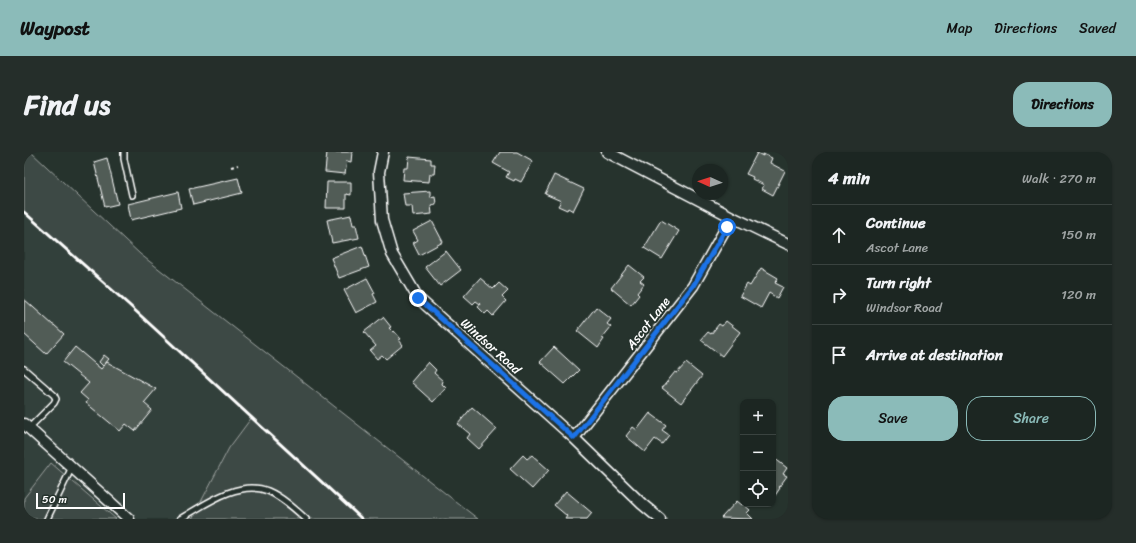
<!DOCTYPE html>
<meta charset="utf-8">
<style>
:root{--surface:#1c2622;--page:#252e2a;--text:#f1f3f6;--muted:#a0a5a5;--line:#3a4340;--accent:#8bbbb9}
body{margin:0;font-family:Sriracha,sans-serif;background:var(--page);color:var(--text)}
.controls{position:absolute;right:12px;bottom:12px;display:grid;overflow:hidden;border-radius:8px;box-shadow:0 1px 3px #0004}
.controls button{width:36px;height:36px;display:grid;place-items:center;padding:0;border:0;border-bottom:1px solid var(--line);background:var(--surface);color:var(--text);font:20px sans-serif}
.compass{position:absolute;left:668px;top:12px;width:36px;height:36px;border-radius:50%;background:var(--surface);box-shadow:0 1px 3px #0004;rotate:273deg}
.scale{position:absolute;left:12px;bottom:10px;width:89px;box-sizing:border-box;padding-left:4px;border:2px solid #fff;border-top:0;font-size:11px;line-height:14px;white-space:nowrap;color:#fff;-webkit-text-stroke:3px #26332d;paint-order:stroke}
.stop{position:absolute;width:12px;height:12px;margin:-9px;border:3px solid #1a73e8;border-radius:50%;background:#fff}
.stop.end{background:#1a73e8;border-color:#fff;box-shadow:0 1px 4px #0008}
.list{margin:0;padding:0;list-style:none}
h2{display:flex;justify-content:space-between;align-items:center;height:52px;margin:0;padding:0 16px;font-size:17px}
h2 small{font-size:13px;font-weight:400;color:var(--muted)}
.list li{display:grid;grid-template-columns:26px 1fr auto;gap:12px;align-items:center;box-sizing:border-box;height:60px;padding:0 16px;border-top:1px solid var(--line)}
.list b{display:block;font-size:15px;white-space:nowrap}
.list p{margin:0;font-size:13px;white-space:nowrap;color:var(--muted)}
.list em{font-size:13px;font-style:normal;color:var(--muted)}
.actions{display:flex;gap:8px;padding:12px 16px}
.actions a{flex:1;padding:9px 0;border:1px solid var(--accent);border-radius:16px;text-align:center;font-size:14px;color:var(--accent)}
.actions .main{background:var(--accent);color:#111}
.icon{flex:none;width:22px;height:22px;fill:none;stroke:currentColor;stroke-width:2;stroke-linecap:round;stroke-linejoin:round}
.map{position:relative;flex:none;width:764px;height:367px;overflow:hidden;border-radius:16px}
header{display:flex;align-items:center;gap:24px;box-sizing:border-box;height:56px;padding:0 20px;background:var(--accent);color:#111}
header strong{font-size:19px}
nav{display:flex;gap:22px;margin-inline-start:auto;font-size:14px}
.intro{display:flex;align-items:center;justify-content:space-between;box-sizing:border-box;height:96px;padding:0 24px}
h1{margin:0;font-size:28px}
.button{padding:10px 18px;border-radius:16px;background:var(--accent);color:#111;font-size:14px;font-weight:700}
main{display:flex;gap:24px;padding:0 24px}
aside{flex:1;background:var(--surface);border-radius:16px;box-shadow:0 1px 3px #0004}
.map>svg:first-child{display:block}
.built{fill:#333f3a}
.green{fill:#3e4944;stroke:#9ea4a2}
.building{fill:#515c57;stroke:#fff}
.lines{fill:none;stroke-linecap:round;stroke-linejoin:round}
.lane-casing{stroke:#fff;stroke-width:8}
.street-casing{stroke:#fff;stroke-width:13}
.path{stroke:#fff;stroke-width:2;stroke-dasharray:3 3;stroke-linecap:butt}
.lane{stroke:#26332d;stroke-width:5}
.street{stroke:#26332d;stroke-width:10}
.rail{stroke:#fff;stroke-width:3}
.route{stroke:#1a73e8;stroke-width:5}
.labels{text-anchor:middle;dominant-baseline:central;stroke-width:4;stroke-linejoin:round;paint-order:stroke}
.street-label{font-size:13px;fill:#fff;stroke:#26332d}
</style>
<header>
<strong>Waypost</strong>
<nav><a>Map</a><a>Directions</a><a>Saved</a></nav>
</header>
<div class="intro"><h1>Find us</h1><a class="button">Directions</a></div>
<main>
<div class="map">
<svg width="764" height="367" viewBox="0 0 764 367">
<rect width="100%" height="100%" fill="#26332d"/>
<filter id="ink" filterUnits="userSpaceOnUse"><feTurbulence type="fractalNoise" baseFrequency=".025" numOctaves="2"/><feDisplacementMap in="SourceGraphic" scale="8" xChannelSelector="R" yChannelSelector="G"/><feConvolveMatrix kernelMatrix="1 2 1 2 8 2 1 2 1" color-interpolation-filters="sRGB"/></filter>
<g filter="url(#ink)">
<path class="built" d="M0,59L228,265L205,296L168,367H92L27,311L0,346Z"/>
<path class="green" d="M0,0H7L116,102L454,367H168L205,296L228,265L0,59Z
M27,311L92,367H0V346Z"/>
<path class="building" d="M303,0H328L327,10L323,9L321,22L301,20Z
M476,0H493L509,9L497,30L491,27L490,29L482,25L485,20L469,11Z
M733,1L739,4V2L748,6L746,11L761,19L749,43L738,37L740,33L728,27L729,25L722,22Z
M385,5L407,7V12H411L410,22H406L405,30L379,28L380,16H384Z
M83,6L94,52L81,55L70,10Z
M530,23L560,37L549,59L544,56L543,58L534,54L537,49L521,42Z
M214,26L218,41L169,53L165,37Z
M303,30H327V43L322,42V56H302Z
M406,39V45L411,44L412,52L407,53L408,62L389,64L388,54H381L379,41Z
M154,40L157,56L107,68L104,52Z
M327,63L329,73H332L335,86L308,91L303,68Z
M637,68L655,79L638,107L620,96Z
M408,69L419,90L395,103L389,91L394,88L389,79Z
M338,94L345,115L315,126L307,106Z
M422,99L437,118L416,134L401,115Z
M605,113L620,125L616,129L620,132L613,141L615,143L607,153L587,136Z
M737,116L754,126L751,131L759,135L753,146L745,141L737,156L716,144L723,132L726,134Z
M343,126L351,141L349,142L353,150L332,161L320,138Z
M456,126L469,137L475,131L484,139L478,145L482,149L469,164L464,159L461,162L454,155L456,152L452,149L449,152L440,144Z
M0,147L29,173H30L40,182L22,202L0,182Z
M572,155L587,167L583,172L587,175L578,186L580,187L574,196L553,179Z
M359,165L367,175L365,176L369,180L370,179L377,187L375,188L379,193L362,207L358,203L353,207L346,199L352,194L340,180Z
M702,169L716,180L698,204L677,188L684,180L687,182L695,172L698,174Z
M51,195L77,217L83,210L132,237L120,251L128,258L111,279L102,272L96,279L62,251L64,248L56,241L65,231L39,210Z
M530,195L555,218L541,232L516,210Z
M80,203L85,207L79,214L75,210Z
M404,210L412,218L410,221L419,229L418,232L422,236L409,250L387,230Z
M662,211L678,224L657,251L638,236L651,220L653,221Z
M448,255L473,277L455,297L443,286L446,282L434,272Z
M626,261L642,273L638,278L645,283L638,292L631,287L621,300L602,284L609,275L613,278Z
M499,303L503,307L508,303L525,318L508,337L486,317Z
M749,305L763,316L759,322L763,324L755,335L756,336L750,345Z
M542,339L568,361L563,367H541L543,364L530,353Z
M713,349L718,353L719,352L726,358L723,361L729,367L697,366Z"/>
<g class="lines">
<g class="lane-casing">
<path id="lane" d="M100,0V7L108,43
M0,217L30,243L32,247L30,251L5,276
M23,367L48,315
M156,367C180,353 215,327 244,339C258,345 271,357 282,367"/>
</g>
<g class="street-casing">
<path id="street" d="M359,0L355,20L358,68L368,102L394,146L550,286L618,352L636,367
M583,0L708,65L764,92
M0,272L105,367
M550,286L669,134L708,65"/>
</g>
<path class="path" d="M207,15L214,13"/>
<use href="#lane" class="lane"/>
<use href="#street" class="street"/>
<path class="rail" d="M0,60L104,152L338,367"/>
</g>
</g>
<g class="lines" filter="url(#ink)">
<path class="route" d="M394,146L550,286L669,134L703,75"/>
</g>
<g class="labels">
<g class="street-label">
<text transform="translate(624 171) rotate(-52)">Ascot Lane</text>
<text transform="translate(467 194) rotate(42)">Windsor Road</text>
</g>
</g>
</svg>
<div class="controls">
<button>+</button>
<button>−</button>
<button><svg class="icon" aria-label="locate" viewBox="0 0 24 24"><circle cx="12" cy="12" r="6"/><path d="M12 2v4M12 18v4M2 12h4M18 12h4"/></svg></button>
</div>
<svg class="compass" viewBox="-18 -18 36 36"><path d="M0-13l5 13h-10z" fill="#e53935"/><path d="M0 13l5-13h-10z" fill="#a0a5a5"/></svg>
<div class="scale">50 m</div>
<div class="stop" style="left:703px;top:75px"></div>
<div class="stop end" style="left:394px;top:146px"></div>
</div>
<aside>
<h2>4 min<small>Walk · 270 m</small></h2>
<ul class="list">
<li><svg class="icon" aria-label="ahead" viewBox="0 0 24 24"><path d="M12 20V5M6 11l6-6 6 6"/></svg><div><b>Continue</b><p>Ascot Lane</p></div><em>150 m</em></li>
<li><svg class="icon" aria-label="right" viewBox="0 0 24 24"><path d="M7 20v-9h11M14 6l5 5-5 5"/></svg><div><b>Turn right</b><p>Windsor Road</p></div><em>120 m</em></li>
<li><svg class="icon" aria-label="arrive" viewBox="0 0 24 24"><path d="M6 21V4h12l-3 4 3 4H6"/></svg><div><b>Arrive at destination</b></div></li>
</ul>
<div class="actions"><a class="main">Save</a><a>Share</a></div>
</aside>
</main>
